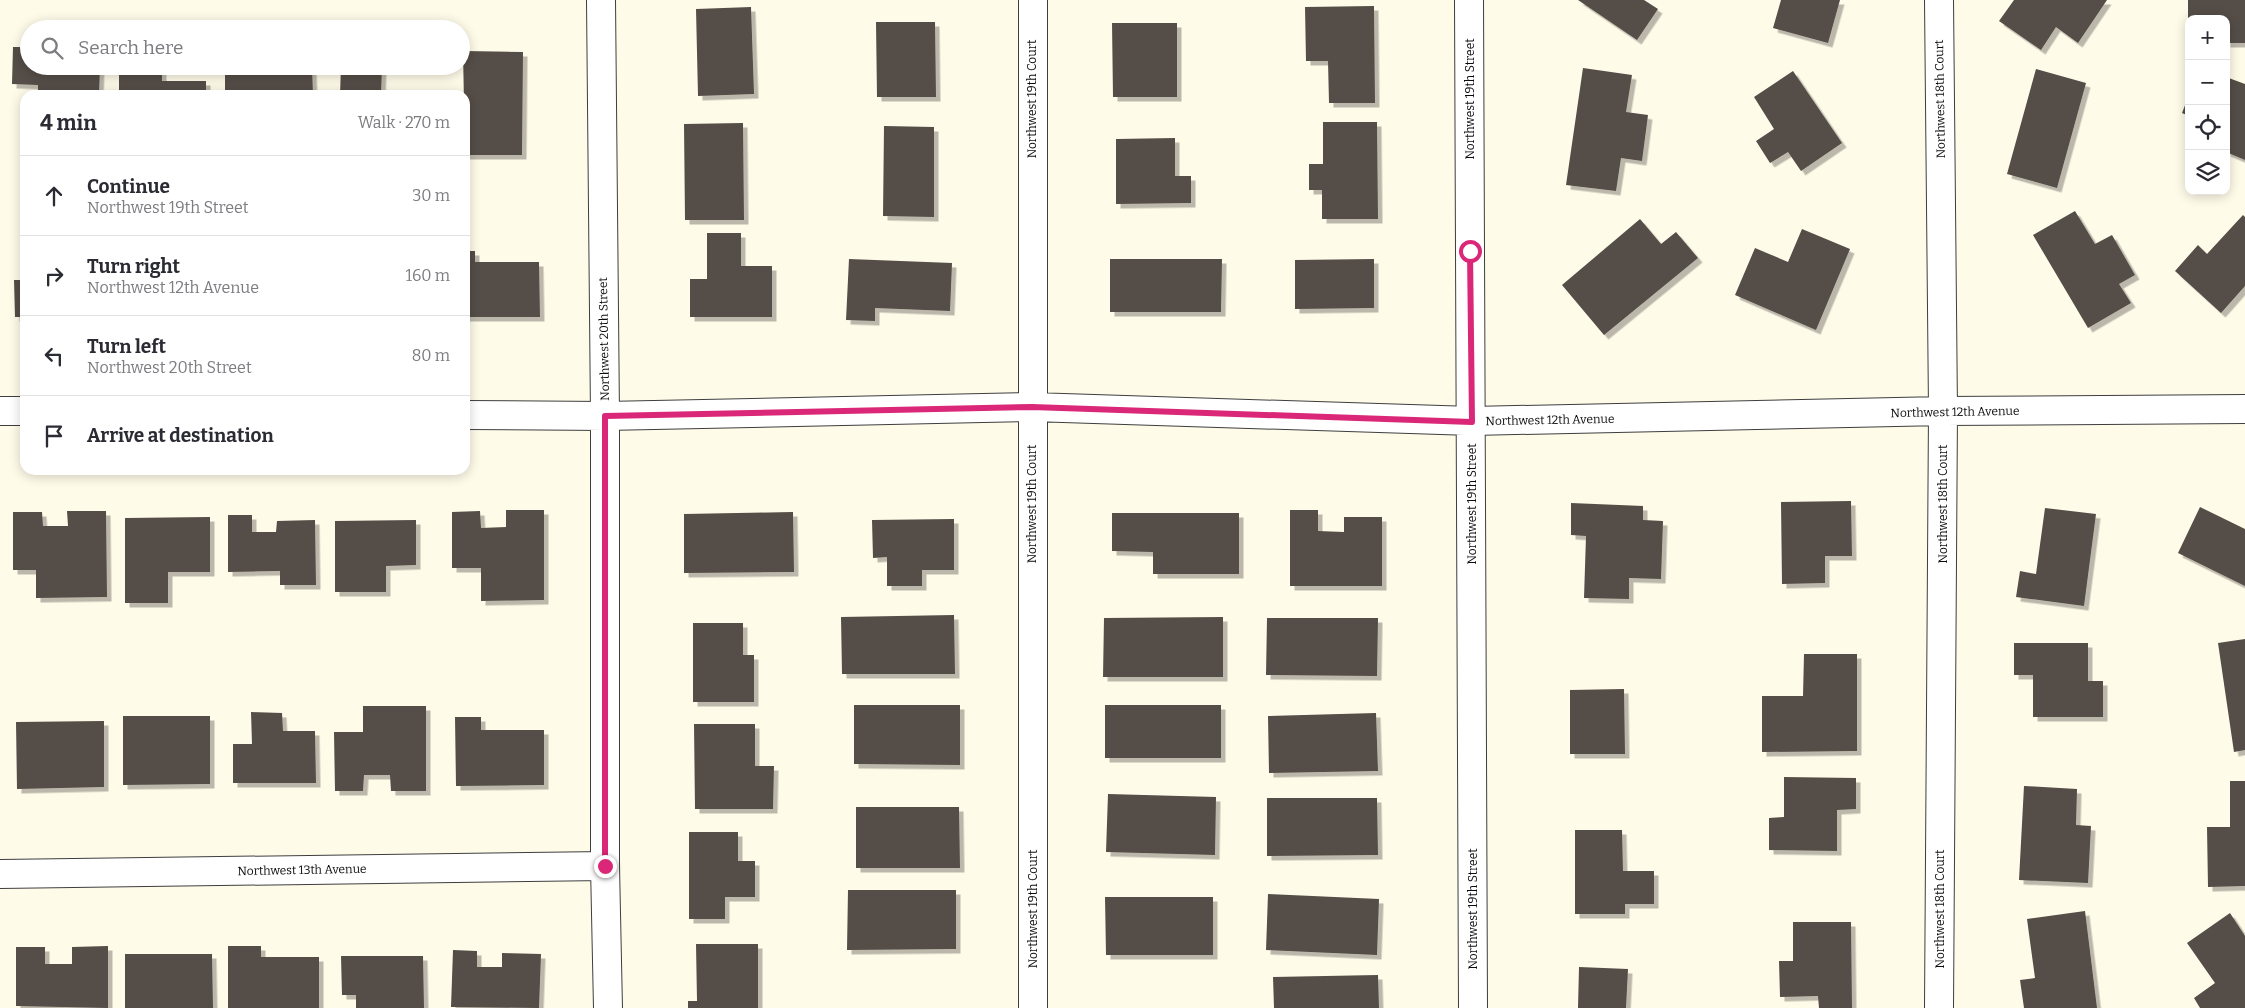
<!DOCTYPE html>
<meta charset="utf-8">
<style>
:root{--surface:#fff;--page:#f7f7f7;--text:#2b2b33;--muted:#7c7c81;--line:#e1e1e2}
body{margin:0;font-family:Bitter,serif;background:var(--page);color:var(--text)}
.controls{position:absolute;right:15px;top:15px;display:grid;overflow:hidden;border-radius:10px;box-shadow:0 2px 12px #0003}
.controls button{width:45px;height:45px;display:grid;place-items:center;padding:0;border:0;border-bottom:1px solid var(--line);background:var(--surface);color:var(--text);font:25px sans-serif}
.stop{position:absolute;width:15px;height:15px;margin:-11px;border:4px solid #db2777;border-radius:50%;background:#fff}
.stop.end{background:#db2777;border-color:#fff;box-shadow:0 1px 5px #0008}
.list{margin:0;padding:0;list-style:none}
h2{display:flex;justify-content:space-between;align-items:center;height:65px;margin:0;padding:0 20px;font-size:21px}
h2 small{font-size:16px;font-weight:400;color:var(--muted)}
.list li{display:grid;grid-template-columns:32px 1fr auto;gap:15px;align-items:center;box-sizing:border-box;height:80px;padding:0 20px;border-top:1px solid var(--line)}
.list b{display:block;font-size:19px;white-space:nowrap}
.list p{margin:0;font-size:16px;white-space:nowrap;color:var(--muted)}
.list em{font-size:16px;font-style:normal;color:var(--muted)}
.icon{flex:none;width:28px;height:28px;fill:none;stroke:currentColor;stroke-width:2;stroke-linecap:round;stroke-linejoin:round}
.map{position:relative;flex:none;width:2245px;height:1008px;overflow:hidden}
.search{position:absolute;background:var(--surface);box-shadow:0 2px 12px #0003;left:20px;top:20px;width:450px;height:55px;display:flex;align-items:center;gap:12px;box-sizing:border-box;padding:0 18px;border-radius:28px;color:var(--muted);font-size:19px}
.panel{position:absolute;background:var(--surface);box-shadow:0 2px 12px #0003;left:20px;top:90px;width:450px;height:385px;border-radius:15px}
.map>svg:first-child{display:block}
.building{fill:#544d47;filter:url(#shadow)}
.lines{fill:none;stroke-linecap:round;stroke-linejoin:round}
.minor-casing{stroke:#3e3e3e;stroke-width:30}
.minor{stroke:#fff;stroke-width:28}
.route{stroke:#db2777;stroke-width:6}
.labels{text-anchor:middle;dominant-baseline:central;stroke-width:5;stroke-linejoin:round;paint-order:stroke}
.street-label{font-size:12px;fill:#0b0b0b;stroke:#fff}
</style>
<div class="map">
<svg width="2245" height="1008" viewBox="0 0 2245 1008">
<defs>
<filter id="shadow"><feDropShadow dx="4.5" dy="4.5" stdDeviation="0" flood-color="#0004"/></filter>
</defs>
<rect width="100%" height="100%" fill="#fffbe9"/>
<path class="building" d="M1578,0H1644L1658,9L1637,40Z
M1781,0H1840L1828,43L1773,28Z
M2014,0H2107L2078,43L2056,27L2041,50L1999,21Z
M2188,0H2245V43H2226V19H2188Z
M1374,6L1375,103H1329L1328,61H1306L1305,7Z
M751,7L754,94L698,96L696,9Z
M876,22H935L936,97H877Z
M1112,23H1177V97H1113Z
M13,47H29V66H100L99,95H38V85L12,84Z
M463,51L523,52L522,155H465Z
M119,66H162V81H206V95H119Z
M225,66H312L313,95H225Z
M341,66H382L381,95H340Z
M1583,68L1632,75L1626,112L1648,115L1642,161L1621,158L1616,191L1566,185Z
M2036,69L2086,83L2057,188L2007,174Z
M1793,71L1842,143L1801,171L1788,152L1770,163L1756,141L1774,129L1754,97Z
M2226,77L2245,84V160L2226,152Z
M2189,95V116L2182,113Z
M1323,122H1377L1378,219H1322V190H1309V164H1323Z
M743,123L744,220H685L684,124Z
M884,126L934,127V217L883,216Z
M1175,138V176H1191V203L1116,204V139Z
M2075,211L2095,244L2112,235L2135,275L2119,284L2131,303L2088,328L2033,235Z
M2243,215L2245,217V286L2221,313L2175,271L2198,245L2207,254Z
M1640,219L1661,244L1676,232L1698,258L1604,335L1562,285Z
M1802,229L1850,249L1816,330L1735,295L1755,248L1788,262Z
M707,233H741V266H772V317H690V279H707Z
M465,251H475V262H539L540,317H465Z
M849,259L952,263L950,311L875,308V321L846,320Z
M1110,259H1222L1221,312H1110Z
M1374,259V308L1295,309V260Z
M14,280H25V317H15Z
M1851,501L1852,556H1825V583L1782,584L1781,502Z
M1571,503L1643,506V520L1663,521L1661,579L1629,578V599L1584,598L1586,536L1571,535Z
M2200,507L2245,529V586L2178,553Z
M2045,508L2096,514L2084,606L2016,597L2020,571L2036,574Z
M506,510H544V600L481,601V568H452V512L480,511L481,528L506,527Z
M1290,510H1318V531L1344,532V517H1382V586H1290Z
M67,511H106L107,597L36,598V570H13V512H42L43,526H68Z
M793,512L794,572L684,573V514Z
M1112,513H1239V574H1153V552L1112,551Z
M228,515H252V532H276L277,521L315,520L316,585H280V571L228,572Z
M210,517V572H168V603H125V518Z
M954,519V570H922V586H887V557L873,558L872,520Z
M416,520V565L386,566V592H335V521Z
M954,615L955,674H842L841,617Z
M1223,617V677H1103L1104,618Z
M1267,618H1378L1377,676L1266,675Z
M693,623H743V655H754V702H693Z
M2245,639V750L2234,752L2218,643Z
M2014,643H2088V681H2103V717H2033V675H2014Z
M1804,654H1857V751L1762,752V696H1803Z
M1624,689L1625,754H1570V690Z
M854,705H960V765L854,764Z
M1105,705H1221V758H1105Z
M363,706H426V791H391L390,775H364L363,791H335L334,732H363Z
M251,712L282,713L283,731H315L316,783H233V744H252Z
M1376,713L1378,771L1269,773L1268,716Z
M123,716H210V784L123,785Z
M455,717H481V730H544V785L456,786Z
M104,721V787L17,789L16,722Z
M694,724H755V766H774L773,809H695Z
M1784,777L1856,778V809L1837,810V851L1769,850V818L1784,817Z
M2230,781H2245V886L2208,887L2207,827H2230Z
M2024,786L2077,789L2076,825L2091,826L2088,883L2019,880Z
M1108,794L1216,797L1215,855L1106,852Z
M1267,798H1377L1378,855L1267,856Z
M856,807H959L960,868H856Z
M1575,830H1622L1623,871H1654V904H1625V914H1575Z
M689,832H738V861H755V897H725V919H689Z
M848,890H956V949L847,950Z
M1268,894L1379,899L1377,955L1266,950Z
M1105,897H1213V955H1106Z
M2085,911L2097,1008H2024L2020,980L2035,978L2027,919Z
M2230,913L2245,936V1008H2200L2194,998L2215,983L2187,943Z
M1793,922H1851L1852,1008H1819L1818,996L1780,997L1779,961H1793Z
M696,944H758V1008H688V1001H697Z
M108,946V1008L16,1006V947H45V964H72V947Z
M228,946H261V957H319V1008H228Z
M453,950L477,951V967H502V953L541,954L539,1008L451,1007Z
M125,954H212L213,1008H125Z
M341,956H423L424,1008H356V995H342Z
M1579,967L1628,969L1626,1008H1578Z
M1378,975L1379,1008H1274L1273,977Z"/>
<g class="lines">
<g class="minor-casing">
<path id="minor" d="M601,0L605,416V866L608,1008
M1033,0V1008
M1469,0L1473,1008
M0,411H25
M465,415L605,416L1032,407L1472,421L1943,411L2245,409
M0,874L605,866
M1939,1008L1943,411L1939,0"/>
</g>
<use href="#minor" class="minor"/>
</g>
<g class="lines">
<path class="route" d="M605,866V416L1032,407L1472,422L1470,251"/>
</g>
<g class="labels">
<g class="street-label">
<text transform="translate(1032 99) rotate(-90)">Northwest 19th Court</text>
<text transform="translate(1470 99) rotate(-90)">Northwest 19th Street</text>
<text transform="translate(1940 99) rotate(-91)">Northwest 18th Court</text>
<text transform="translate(604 339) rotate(-91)">Northwest 20th Street</text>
<text transform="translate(1955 412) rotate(-1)">Northwest 12th Avenue</text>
<text transform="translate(1550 420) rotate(-1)">Northwest 12th Avenue</text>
<text transform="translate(1032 504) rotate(-90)">Northwest 19th Court</text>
<text transform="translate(1472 504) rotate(-90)">Northwest 19th Street</text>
<text transform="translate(1943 504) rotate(-90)">Northwest 18th Court</text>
<text transform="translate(302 870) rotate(-1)">Northwest 13th Avenue</text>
<text transform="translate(1033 909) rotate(-90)">Northwest 19th Court</text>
<text transform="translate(1473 909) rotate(-90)">Northwest 19th Street</text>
<text transform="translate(1940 909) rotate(-90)">Northwest 18th Court</text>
</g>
</g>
</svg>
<div class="controls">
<button>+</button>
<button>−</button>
<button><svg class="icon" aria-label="locate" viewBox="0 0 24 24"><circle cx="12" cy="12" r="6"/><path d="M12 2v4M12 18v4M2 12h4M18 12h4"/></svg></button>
<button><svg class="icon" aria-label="layers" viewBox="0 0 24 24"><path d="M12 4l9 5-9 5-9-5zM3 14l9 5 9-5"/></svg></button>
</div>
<div class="stop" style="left:1470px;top:251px"></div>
<div class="stop end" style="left:605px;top:866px"></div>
<div class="search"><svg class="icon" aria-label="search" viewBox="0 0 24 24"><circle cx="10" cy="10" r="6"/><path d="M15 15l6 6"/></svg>Search here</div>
<section class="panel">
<h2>4 min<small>Walk · 270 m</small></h2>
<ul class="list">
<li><svg class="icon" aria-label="ahead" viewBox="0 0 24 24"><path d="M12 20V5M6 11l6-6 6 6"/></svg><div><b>Continue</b><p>Northwest 19th Street</p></div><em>30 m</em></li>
<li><svg class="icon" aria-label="right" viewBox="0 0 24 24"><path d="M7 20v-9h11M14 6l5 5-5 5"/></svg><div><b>Turn right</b><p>Northwest 12th Avenue</p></div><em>160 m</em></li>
<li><svg class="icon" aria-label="left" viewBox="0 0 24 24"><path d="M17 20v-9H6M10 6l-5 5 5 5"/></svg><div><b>Turn left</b><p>Northwest 20th Street</p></div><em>80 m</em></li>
<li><svg class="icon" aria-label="arrive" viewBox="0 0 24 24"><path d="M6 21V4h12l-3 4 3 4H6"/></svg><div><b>Arrive at destination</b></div></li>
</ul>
</section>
</div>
